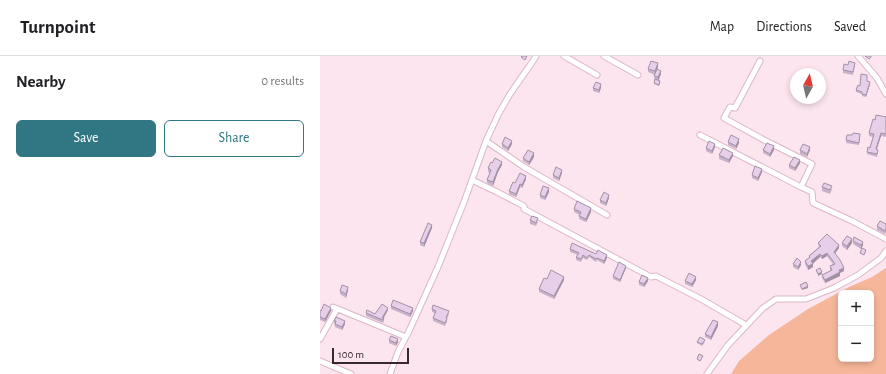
<!DOCTYPE html>
<meta charset="utf-8">
<style>
:root{--surface:#fff;--page:#f2f2f2;--text:#202124;--muted:#757577;--line:#e0e0e0;--accent:#307683}
body{margin:0;font-family:"Alegreya Sans",sans-serif;background:var(--page);color:var(--text)}
.controls{position:absolute;right:12px;bottom:12px;display:grid;overflow:hidden;border-radius:6px;box-shadow:0 2px 6px #0003}
.controls button{width:36px;height:36px;display:grid;place-items:center;padding:0;border:0;border-bottom:1px solid var(--line);background:var(--surface);color:var(--text);font:20px sans-serif}
.compass{position:absolute;left:470px;top:12px;width:36px;height:36px;border-radius:50%;background:var(--surface);box-shadow:0 2px 6px #0003;rotate:8deg}
.scale{position:absolute;left:12px;bottom:10px;width:77px;box-sizing:border-box;padding-left:4px;border:2px solid #36282f;border-top:0;font-size:11px;line-height:14px;white-space:nowrap;color:#36282f;-webkit-text-stroke:3px #fce5ef;paint-order:stroke}
.list{margin:0;padding:0;list-style:none}
h2{display:flex;justify-content:space-between;align-items:center;height:52px;margin:0;padding:0 16px;font-size:17px}
h2 small{font-size:13px;font-weight:400;color:var(--muted)}
.actions{display:flex;gap:8px;padding:12px 16px}
.actions a{flex:1;padding:9px 0;border:1px solid var(--accent);border-radius:6px;text-align:center;font-size:14px;color:var(--accent)}
.actions .main{background:var(--accent);color:#fff}
.map{position:relative;flex:none;width:566px;height:318px;overflow:hidden}
header{display:flex;align-items:center;gap:24px;box-sizing:border-box;height:56px;padding:0 20px;background:var(--surface);border-bottom:1px solid var(--line)}
header strong{font-size:19px}
nav{display:flex;gap:22px;margin-inline-start:auto;font-size:14px}
main{display:flex}
aside{flex:1;background:var(--surface)}
.map>svg:first-child{display:block}
.green{fill:#f6b699;fill-rule:evenodd}
.lines{fill:none;stroke-linecap:round;stroke-linejoin:round}
.street-casing{stroke:#dbb7c7;stroke-width:7}
.street{stroke:#fff;stroke-width:5}
.wall{fill:#c7b2c9}
.shaded-wall{fill:#a291a4}
.building{fill:#e7cfea;stroke:#a291a4}
</style>
<header>
<strong>Turnpoint</strong>
<nav><a>Map</a><a>Directions</a><a>Saved</a></nav>
</header>
<main>
<aside>
<h2>Nearby<small>0 results</small></h2>
<ul class="list">
</ul>
<div class="actions"><a class="main">Save</a><a>Share</a></div>
</aside>
<div class="map">
<svg width="566" height="318" viewBox="0 0 566 318">
<rect width="100%" height="100%" fill="#fce5ef"/>
<path class="green" d="M566,212V318H411L419,305L449,279L488,253L529,231L552,221ZM521,237H551V303H521Z"/>
<g class="lines">
<g class="street-casing">
<path id="street" d="M244,0L277,19
M284,0L318,19
M538,0L557,22L566,38
M440,5L415,52L410,51L404,62L446,85L492,108L481,131
M380,79L481,131L492,136L493,147L532,165L566,183
M166,85L204,111L287,159
M152,124L177,136L204,150V153L331,221L336,220L381,243L426,269
M13,251L86,281
M0,283L17,253
M0,305L31,318
M70,318L78,296L89,275L118,211L144,146L166,85L178,59L190,38L213,5L216,0
M387,318L408,289L443,252L456,243H486L514,232L538,219L561,202L566,195"/>
</g>
<use href="#street" class="street"/>
</g>
<path class="wall" d="M535,9L533,19L523,17V14Z
M338,11L337,13L341,18L339,24L340,27L339,30L334,28L335,23H334L335,19L328,16V13Z
M547,25L550,28L546,41L542,40V38L536,36V34L540,30Z
M273,32H281L279,37L273,35Z
M566,61V81L561,80L556,94L558,97L557,101L547,98V96L550,92L553,81L549,80V77Z
M540,81L539,89L526,87V84Z
M408,86L419,87L416,93L408,89Z
M182,88H192L188,95L182,91Z
M395,91L392,98L386,95V92Z
M443,94H454L450,101L443,97Z
M480,94H490L487,101L480,98Z
M399,99L413,100L409,107L399,103Z
M214,101L209,109L203,105V102Z
M480,107L475,115L469,112V109Z
M182,109L178,116L173,130L167,127V124L170,117L168,116V112Z
M442,116L438,125L432,122V119Z
M242,117L239,125L233,122V119Z
M206,123L202,132L200,131L196,141L189,138V135L195,127Z
M502,131L512,133L510,138L502,135Z
M229,136L225,144L220,142V139Z
M289,142L286,150L280,147V144Z
M254,153L271,156L266,166L259,163L260,159L254,156Z
M210,164L218,166L216,170L210,168Z
M566,168V176L565,178L557,174V170Z
M112,172L104,191L100,189V186Z
M533,185L543,189L541,193L533,188Z
M498,187L519,192L515,197L524,215L520,217V220L505,227L502,222V219L511,215L510,213V210L513,208L507,200L502,203L500,201L493,208V211L488,214L485,208V205L489,202V200L499,191Z
M522,187H532L527,194L522,190Z
M250,193L276,198L287,202L284,208L277,204L276,206L269,201L267,204L263,202L261,206L256,204V201L258,199L250,196Z
M473,208L481,209L478,214L473,211Z
M306,212L300,226L293,223V220Z
M227,223L244,224L234,243L219,236V233Z
M376,224L372,231L365,228V225Z
M328,225L324,231L319,229V226Z
M28,234L26,242L20,238V235Z
M71,250L93,255L90,261L71,253Z
M112,253L129,258L127,263V266L125,270L113,265V262L115,257L112,256Z
M0,254L11,255L5,266L0,264Z
M68,254L64,262V265L63,267L46,260V257L55,258Z
M14,265L25,268L22,274L15,271Z
M398,270L391,284L385,281V278Z
M69,284L78,286L76,290L69,287Z
M377,286H385L382,290L377,287Z"/>
<path class="shaded-wall" d="M338,7V11L335,19V15Z
M341,15V18L338,25V21Z
M550,26V28L546,41V39Z
M281,28V32L279,37V34Z
M561,77V80L556,96V93Z
M419,83V87L416,93V90Z
M192,85V88L188,95V92Z
M395,88V91L392,98V95Z
M454,90V94L450,101V98Z
M490,91V94L487,101V98Z
M214,97V101L209,109V106Z
M413,97V100L409,107V104Z
M480,104V107L475,115V112Z
M182,106V109L178,116L173,130V126L178,113Z
M442,113V116L438,125V122Z
M242,114V117L239,125V122Z
M206,120V123L202,132V129Z
M200,128V131L196,141V138Z
M229,132V136L225,144V141Z
M289,139V142L286,150V147Z
M271,152V156L266,166V163Z
M112,169V172L104,191V187Z
M532,183V187L527,194V190Z
M543,186V189L541,193V189Z
M519,189V192L514,199V196Z
M507,197V200L502,203V200Z
M500,198V201L492,208H493V211L488,214V210L491,205Z
M287,199V202L284,208V205Z
M481,206V209L478,214V211Z
M306,210V212L300,226V224Z
M524,212V215L520,217V220L505,227V224L519,214Z
M502,216V218L498,220V218Z
M244,221V224L234,243V240Z
M376,221V224L372,231V228Z
M328,222V225L324,231V228Z
M488,230V232L482,234V233Z
M28,231V234L26,242V238Z
M11,252V255L5,266V263Z
M68,252V254L62,264V262Z
M93,252V255L90,261V258Z
M25,265V268L22,274V271Z
M398,266V270L391,284V281Z
M78,283V286L76,290V287Z"/>
<path class="building" d="M202,0H207L205,4L201,1Z
M545,0H551V1L549,3Z
M331,5L338,7L335,15L328,13Z
M529,5L535,7L533,16L523,14L524,8L528,9Z
M337,13L341,15L338,21L334,20Z
M541,18L547,19V25L550,26L546,39L542,38V36L536,34L538,29L540,30Z
M335,23L340,25L339,29L334,27Z
M276,26L281,28L279,34L273,32Z
M556,59L566,61V78L561,77L556,93L558,94L557,98L547,96L548,91L550,92L554,78L549,77L553,63L555,64Z
M533,77L540,78L539,87L526,84L527,79H532Z
M411,79L419,83L416,90L408,86Z
M185,81L192,85L188,92L182,88Z
M389,85L395,88L392,95L386,92Z
M447,87L454,90L450,98L443,94Z
M483,88L490,91L487,98L480,94Z
M403,92L413,97L409,104L399,99Z
M208,94L214,97L209,106L203,102Z
M474,101L480,104L475,112L469,109Z
M175,102L182,106L178,113L173,126L167,124L171,114L168,112L171,106L172,107Z
M435,110L442,113L438,122L432,119Z
M236,111L242,114L239,122L233,119Z
M200,117L206,120L202,129L200,128L196,138L189,135L193,126L195,127Z
M504,127L512,130L510,134L502,131Z
M223,130L229,132L225,141L220,139Z
M284,136L289,139L286,147L280,144Z
M257,145L271,152L266,163L259,160L261,156L254,153Z
M212,160L218,162L216,167L210,164Z
M560,165L566,168V173L565,175L557,170Z
M108,167L112,169L104,187L100,186Z
M507,178L519,189L514,196L520,204L524,212L519,214L520,216L505,224L502,219L512,214L510,210L515,208L507,197L502,200L500,198L491,205L493,208L488,210L485,205L490,201L489,200L501,190L498,187Z
M527,180L532,183L527,190L522,187Z
M534,181L543,186L541,189L533,185Z
M252,187L276,198L278,194L287,199L284,205L277,202L276,203L269,199L267,202L263,199L261,203L256,201L259,197L250,193Z
M542,192L546,194L544,199L540,197Z
M477,202L481,206L478,211L473,208Z
M299,206L306,210L300,224L293,220Z
M500,212L502,216L498,218L496,214Z
M231,214L244,221L234,240L219,233L224,222L227,223Z
M369,217L376,221L372,228L365,225Z
M322,219L328,222L324,228L319,226Z
M486,226L488,230L482,233L480,229Z
M22,229L28,231L26,238L20,235Z
M73,244L93,252L90,258L71,250Z
M4,248L11,252L5,263L0,261V254L1,255Z
M62,248L68,252L62,262H64L63,264L46,257L47,254L55,258Z
M113,249L129,255L126,262L127,263L125,267L113,262L116,255L112,253Z
M16,261L25,265L22,271L15,268L16,265H14Z
M393,264L398,266L391,281L385,278Z
M71,280L78,283L76,287L69,284Z
M380,281L385,284L382,288L377,286Z
M379,298L383,300L380,305L377,303Z"/>
</svg>
<div class="controls">
<button>+</button>
<button>−</button>
</div>
<svg class="compass" viewBox="-18 -18 36 36"><path d="M0-13l5 13h-10z" fill="#e53935"/><path d="M0 13l5-13h-10z" fill="#757577"/></svg>
<div class="scale">100 m</div>
</div>
</main>
